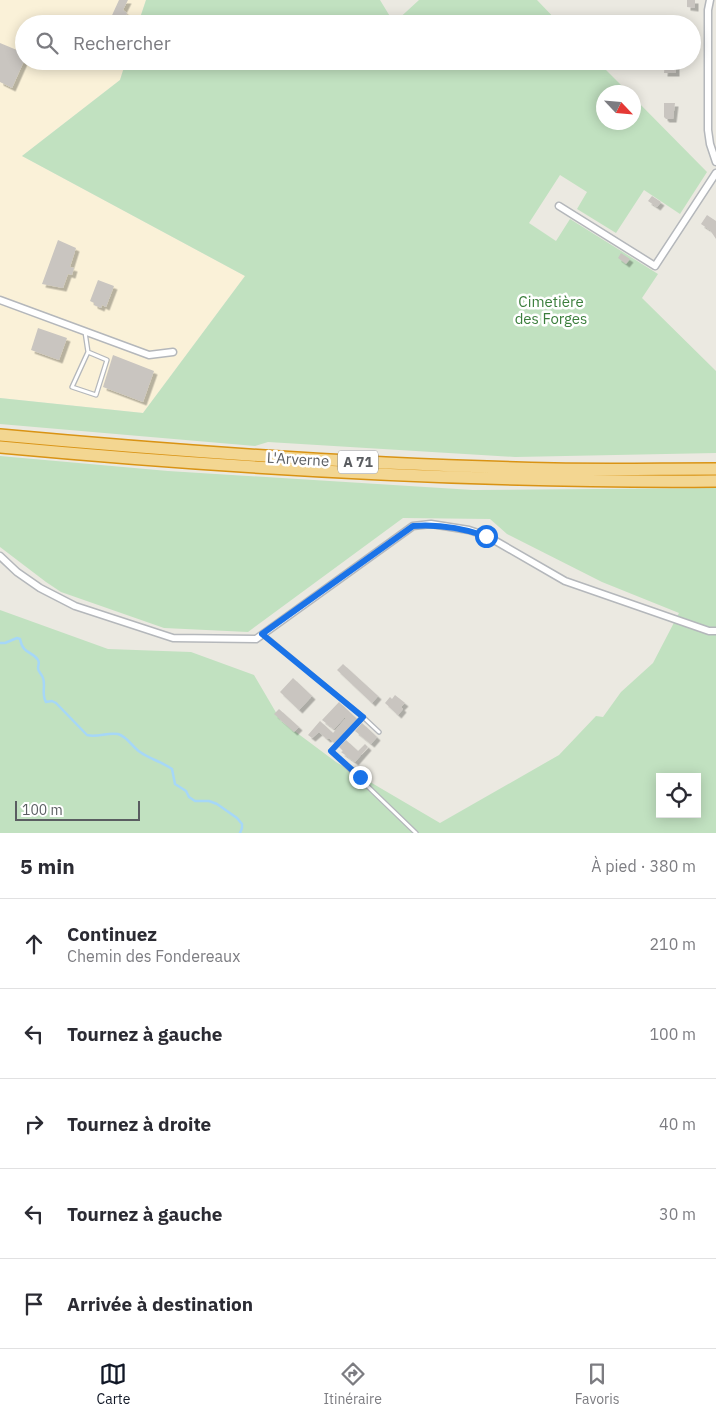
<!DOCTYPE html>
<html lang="fr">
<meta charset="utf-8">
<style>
:root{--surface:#fff;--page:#f7f7f7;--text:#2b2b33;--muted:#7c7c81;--line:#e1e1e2;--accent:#111827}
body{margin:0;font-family:"IBM Plex Sans",sans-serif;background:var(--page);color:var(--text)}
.controls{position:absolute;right:15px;bottom:15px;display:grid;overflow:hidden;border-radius:0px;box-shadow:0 2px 12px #0003}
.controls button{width:45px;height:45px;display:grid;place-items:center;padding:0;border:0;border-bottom:1px solid var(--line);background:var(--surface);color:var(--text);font:25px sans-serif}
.compass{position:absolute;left:596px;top:85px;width:45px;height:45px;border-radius:50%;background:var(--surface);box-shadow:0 2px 12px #0003;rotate:116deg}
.scale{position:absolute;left:15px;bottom:12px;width:125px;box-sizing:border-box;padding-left:5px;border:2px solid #5a5d61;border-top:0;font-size:14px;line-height:18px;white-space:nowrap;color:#5a5d61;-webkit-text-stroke:4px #fff;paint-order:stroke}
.stop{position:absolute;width:15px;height:15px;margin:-11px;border:4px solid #1a73e8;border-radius:50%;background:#fff}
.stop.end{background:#1a73e8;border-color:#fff;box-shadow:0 1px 5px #0008}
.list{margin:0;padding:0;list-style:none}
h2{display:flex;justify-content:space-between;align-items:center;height:65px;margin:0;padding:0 20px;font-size:21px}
h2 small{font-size:16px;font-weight:400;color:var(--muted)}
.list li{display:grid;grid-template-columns:32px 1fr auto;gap:15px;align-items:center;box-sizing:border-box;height:90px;padding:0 20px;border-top:1px solid var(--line)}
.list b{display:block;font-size:19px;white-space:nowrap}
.list p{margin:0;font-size:16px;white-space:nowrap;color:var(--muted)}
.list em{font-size:16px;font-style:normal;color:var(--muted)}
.icon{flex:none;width:28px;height:28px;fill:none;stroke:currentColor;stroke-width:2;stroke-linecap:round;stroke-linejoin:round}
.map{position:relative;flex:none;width:716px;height:833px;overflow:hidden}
.search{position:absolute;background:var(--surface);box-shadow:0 2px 12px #0003;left:15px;right:15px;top:15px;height:55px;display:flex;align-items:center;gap:12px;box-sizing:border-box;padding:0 18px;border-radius:28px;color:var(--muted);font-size:19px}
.sheet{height:515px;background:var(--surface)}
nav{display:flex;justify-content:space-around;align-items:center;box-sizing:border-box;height:70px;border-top:1px solid var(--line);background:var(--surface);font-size:14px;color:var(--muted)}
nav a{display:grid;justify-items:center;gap:2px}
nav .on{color:var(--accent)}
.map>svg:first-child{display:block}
.commercial{fill:#faf1d8}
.green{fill:#c1e1c0;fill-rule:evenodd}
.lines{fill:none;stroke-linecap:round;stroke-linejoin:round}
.stream{stroke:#a6d7f7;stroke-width:2.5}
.building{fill:#c9c5c0;filter:url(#shadow)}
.service-casing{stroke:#b4b7bb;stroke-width:5.5}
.minor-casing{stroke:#b4b7bb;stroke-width:9}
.motorway-casing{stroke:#d99314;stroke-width:14}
.service{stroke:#fff;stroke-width:3}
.minor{stroke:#fff;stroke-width:6}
.motorway{stroke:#f3d691;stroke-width:11}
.route{stroke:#1a73e8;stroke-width:6}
.labels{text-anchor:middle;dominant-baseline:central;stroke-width:5;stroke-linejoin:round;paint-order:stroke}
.shield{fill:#fff;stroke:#8c8e90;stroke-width:1}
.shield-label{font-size:14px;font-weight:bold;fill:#5a5d61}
.park-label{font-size:15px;fill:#3b7e3c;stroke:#fff}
.street-label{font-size:15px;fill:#5a5d61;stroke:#fff}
</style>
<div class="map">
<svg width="716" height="833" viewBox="0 0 716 833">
<defs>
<filter id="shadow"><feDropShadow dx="3.5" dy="3.5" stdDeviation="0" flood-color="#0004"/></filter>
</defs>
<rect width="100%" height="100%" fill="#ebe9e1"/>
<path class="commercial" d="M0,0H146L138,24H24V61H126L120,80L22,156L245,276L143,413L0,398Z"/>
<path class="green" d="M146,0H380L394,23L419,0H537L560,24H138Z
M126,61H597L628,92H604V122H634V98L707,172L680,214L644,190L616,233L577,209L587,192L560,175L529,223L556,241L570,219L658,274L642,298L716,371V453L515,457L268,442L255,446L0,424V398L143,413L245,276L22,156L120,80Z
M0,456L168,471L473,490L716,488V833H0V610L108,649L191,652L254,675L281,721L336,762L440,823L559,755L596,716L603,717L621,692L653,663L679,613L602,582L507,534L490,519L403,518L248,632L164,628L61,592L46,582L0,547ZM660,777H697V814H660Z"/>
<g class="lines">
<path class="stream" d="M0,643H5L17,638L20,639C23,655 33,651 38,660C40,664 38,664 38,668C38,672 42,674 43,678C46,686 41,694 46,702L52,701L56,703L87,735C97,738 107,732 118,734C128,737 132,747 140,752C150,759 162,762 172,769L175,784L186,791L189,797L195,801H209L217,804L237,818L242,824V828L240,833"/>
</g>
<path class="building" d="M119,0H128L123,10L127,13L125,18L121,17L119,24H108Z
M687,0H695V8L687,7Z
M651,20V24H632V23Z
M0,43L24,53V61L12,88L0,82Z
M665,61H676V73H664Z
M664,103H675L673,119H666L664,117Z
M652,196L661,202L657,207L648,201Z
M707,215L716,221V239L710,230L701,224Z
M58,240L76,248L70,267L74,268L72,275L68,274L63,288L42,284Z
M621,253L630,259L626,264L618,258Z
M98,280L114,286L106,307L102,305L101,308L94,305V303L90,301Z
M38,328L67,338L59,360L31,350Z
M113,355L154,371L143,402L103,387Z
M343,664L378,696L372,703L337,670Z
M293,678L312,696L299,710L280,692Z
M395,695L405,703L401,707L403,709L398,715L385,703L390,697L392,699Z
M339,702L357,719L335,743L329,738L327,739L319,732L312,738L308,735L320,721L333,733L346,718L345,717L334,729L322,720Z
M279,709L299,727L294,732L274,714Z
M362,723L377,737L371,744L355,731Z
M346,740L358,751L365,744L368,747L355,762L341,752L343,751L339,747Z"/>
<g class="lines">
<g class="service-casing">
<path id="service" d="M85,332L88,352L72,387L96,395L107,360L88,352
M263,634L363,717L379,732
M363,717L331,751L416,833"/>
</g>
<g class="minor-casing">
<path id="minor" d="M710,0L708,10V130L710,144L716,162
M559,206L655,266L716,173
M0,300L149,355L173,352
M0,556L17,572L40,588L75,606L173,638L256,639L413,526L431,524L469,530L487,536L565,581L709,631H716"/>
</g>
<g class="motorway-casing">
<path id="motorway" d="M0,435C184,452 369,465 554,469C608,470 662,469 716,469
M0,447C238,469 477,483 716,481"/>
</g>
<use href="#service" class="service"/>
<use href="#minor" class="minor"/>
<use href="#motorway" class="motorway"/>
</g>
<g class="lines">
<path class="route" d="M360,777L331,751L363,717L262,634L413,526C438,524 462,528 486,536"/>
</g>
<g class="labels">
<rect class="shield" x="338" y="450.5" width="40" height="23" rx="4"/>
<g class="shield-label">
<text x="358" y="462">A 71</text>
</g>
<g class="park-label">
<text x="551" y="301">Cimetière<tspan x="551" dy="17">des Forges</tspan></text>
</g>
<g class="street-label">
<text transform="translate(298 459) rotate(3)">L'Arverne</text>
</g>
</g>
</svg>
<div class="controls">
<button><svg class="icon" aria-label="locate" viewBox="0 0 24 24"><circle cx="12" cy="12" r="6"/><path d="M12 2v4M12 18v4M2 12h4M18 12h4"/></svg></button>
</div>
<svg class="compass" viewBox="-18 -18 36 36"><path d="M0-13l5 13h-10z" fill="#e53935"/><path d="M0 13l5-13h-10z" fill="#7c7c81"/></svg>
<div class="scale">100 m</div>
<div class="stop" style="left:486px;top:536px"></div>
<div class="stop end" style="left:360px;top:777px"></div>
<div class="search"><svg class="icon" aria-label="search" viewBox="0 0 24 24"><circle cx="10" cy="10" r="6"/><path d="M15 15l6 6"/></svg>Rechercher</div>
</div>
<section class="sheet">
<h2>5 min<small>À pied · 380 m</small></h2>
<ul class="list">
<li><svg class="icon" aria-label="ahead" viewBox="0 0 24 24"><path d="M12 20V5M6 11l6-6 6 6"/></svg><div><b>Continuez</b><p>Chemin des Fondereaux</p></div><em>210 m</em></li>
<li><svg class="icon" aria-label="left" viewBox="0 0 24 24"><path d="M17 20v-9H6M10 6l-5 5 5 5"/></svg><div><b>Tournez à gauche</b></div><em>100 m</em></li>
<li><svg class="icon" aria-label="right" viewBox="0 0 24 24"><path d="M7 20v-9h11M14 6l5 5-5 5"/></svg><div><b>Tournez à droite</b></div><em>40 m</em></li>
<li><svg class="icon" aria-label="left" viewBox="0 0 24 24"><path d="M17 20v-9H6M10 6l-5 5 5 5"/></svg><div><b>Tournez à gauche</b></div><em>30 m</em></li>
<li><svg class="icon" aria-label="arrive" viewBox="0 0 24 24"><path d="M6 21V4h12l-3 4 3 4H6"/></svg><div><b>Arrivée à destination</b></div></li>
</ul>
</section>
<nav>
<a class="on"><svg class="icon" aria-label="map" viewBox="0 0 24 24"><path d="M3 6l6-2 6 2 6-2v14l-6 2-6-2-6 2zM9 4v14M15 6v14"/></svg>Carte</a>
<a><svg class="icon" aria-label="directions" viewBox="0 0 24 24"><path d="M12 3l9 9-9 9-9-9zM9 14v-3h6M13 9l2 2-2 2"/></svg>Itinéraire</a>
<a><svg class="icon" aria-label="saved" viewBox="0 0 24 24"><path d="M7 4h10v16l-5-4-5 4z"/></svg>Favoris</a>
</nav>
